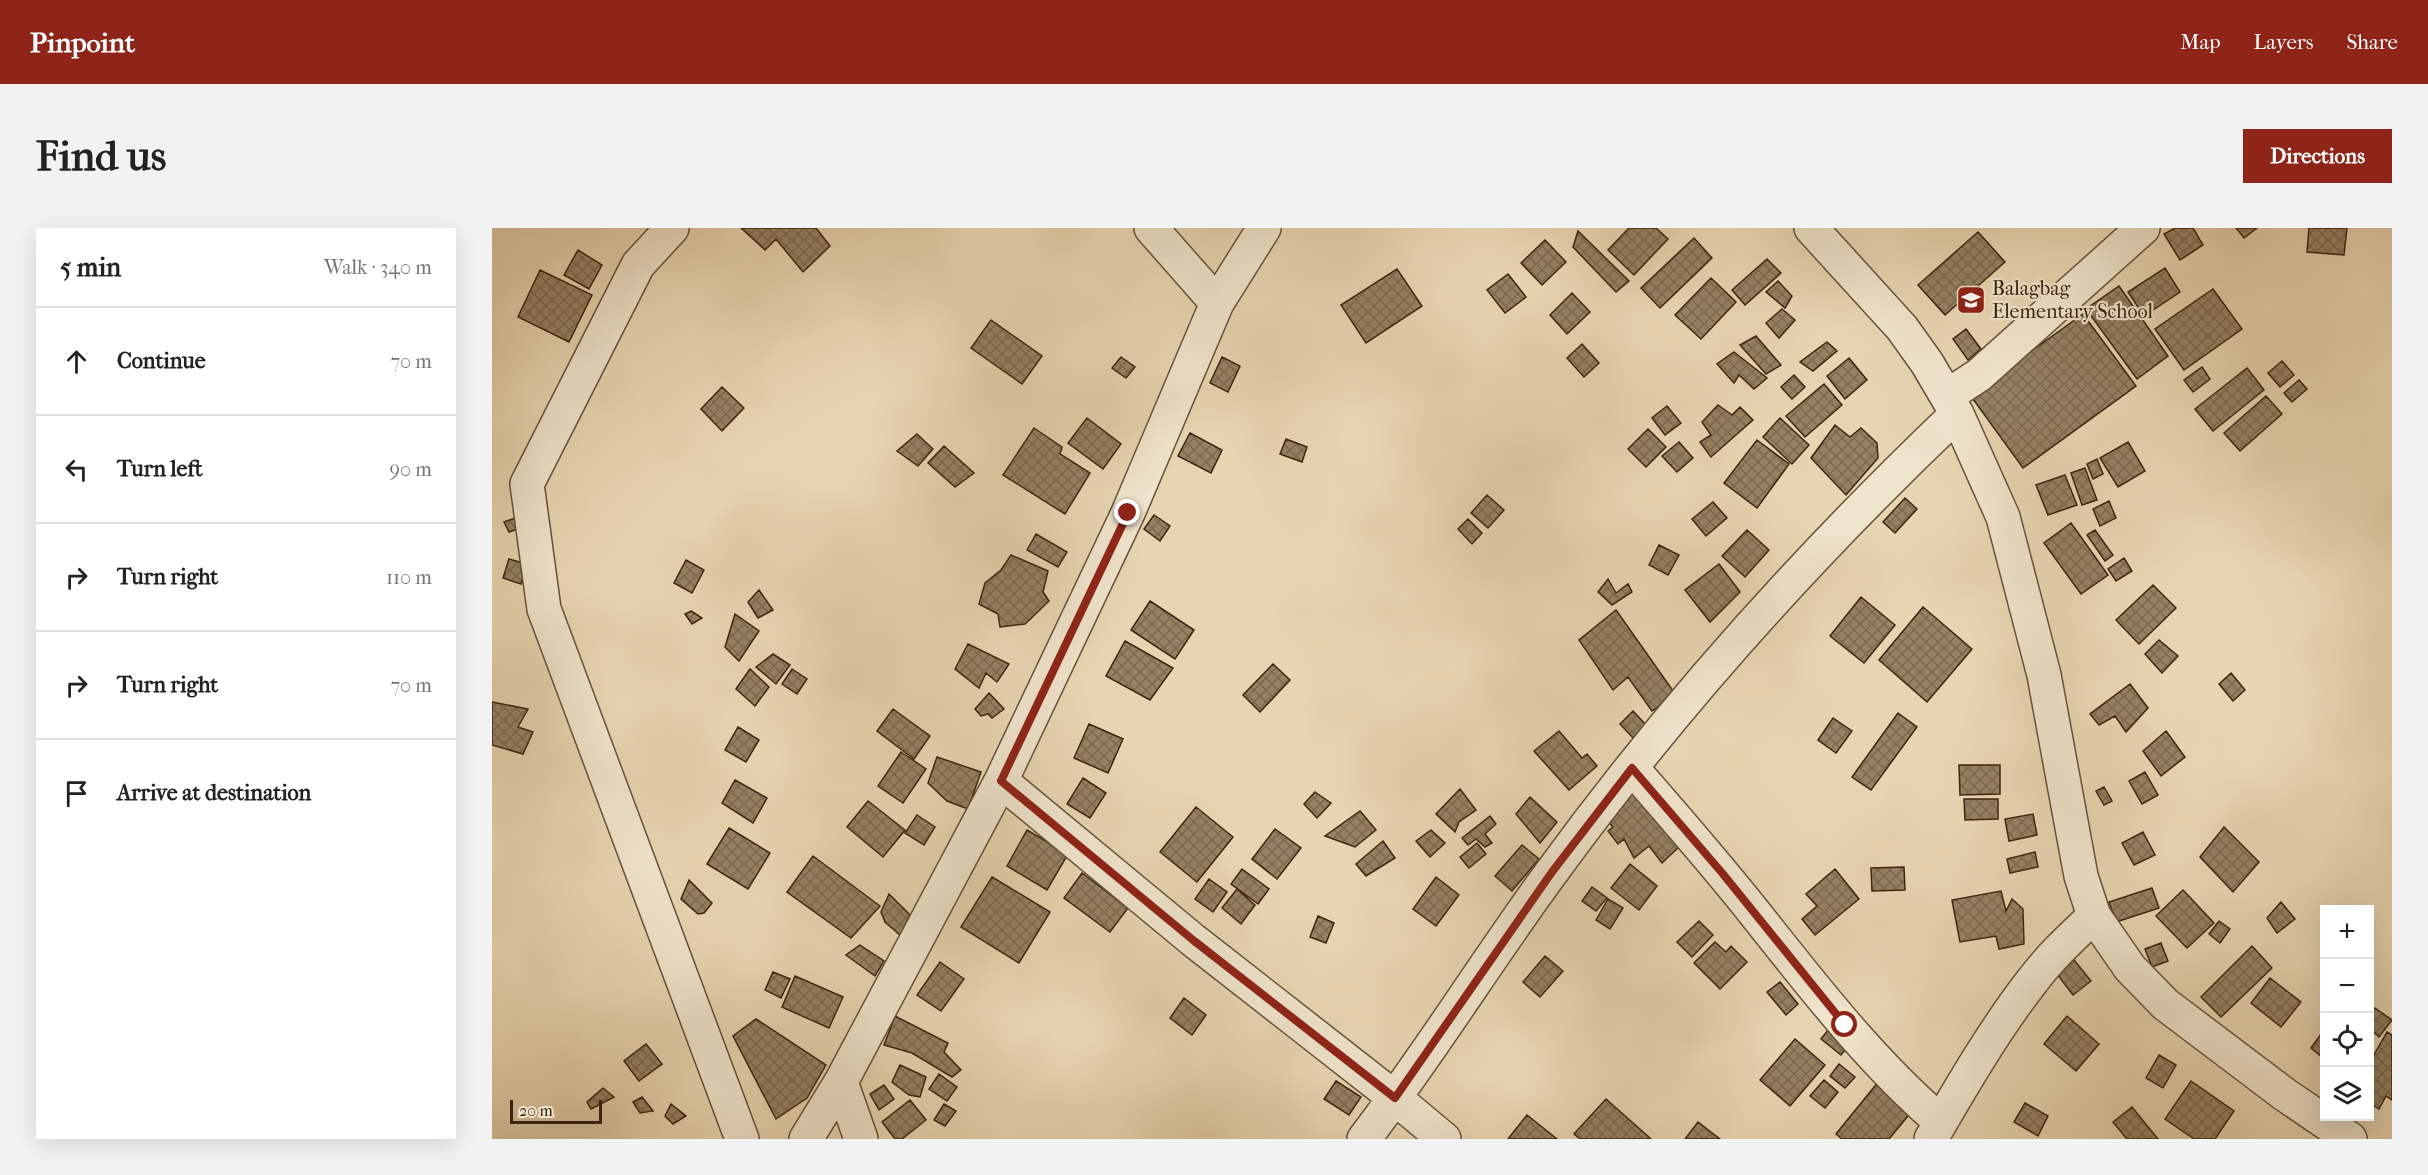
<!DOCTYPE html>
<meta charset="utf-8">
<style>
:root{--surface:#fff;--page:#f2f2f2;--text:#222;--muted:#767676;--line:#e0e0e0;--accent:#8f2418}
body{margin:0;font-family:"IM FELL French Canon",serif;background:var(--page);color:var(--text)}
.controls{position:absolute;right:18px;bottom:18px;display:grid;overflow:hidden;border-radius:0px;box-shadow:0 6px 24px #0002}
.controls button{width:54px;height:54px;display:grid;place-items:center;padding:0;border:0;border-bottom:2px solid var(--line);background:var(--surface);color:var(--text);font:30px sans-serif}
.scale{position:absolute;left:18px;bottom:15px;width:92px;box-sizing:border-box;padding-left:6px;border:3px solid #3c250f;border-top:0;font-size:16px;line-height:21px;white-space:nowrap;color:#3c250f;-webkit-text-stroke:4px #efe4cc;paint-order:stroke}
.stop{position:absolute;width:18px;height:18px;margin:-14px;border:4px solid #8f2418;border-radius:50%;background:#fff}
.stop.end{background:#8f2418;border-color:#fff;box-shadow:0 2px 6px #0008}
.list{margin:0;padding:0;list-style:none}
h2{display:flex;justify-content:space-between;align-items:center;height:78px;margin:0;padding:0 24px;font-size:26px}
h2 small{font-size:20px;font-weight:400;color:var(--muted)}
.list li{display:grid;grid-template-columns:39px 1fr auto;gap:18px;align-items:center;box-sizing:border-box;height:108px;padding:0 24px;border-top:2px solid var(--line)}
.list b{display:block;font-size:22px;white-space:nowrap}
.list em{font-size:20px;font-style:normal;color:var(--muted)}
.icon{flex:none;width:33px;height:33px;fill:none;stroke:currentColor;stroke-width:2;stroke-linecap:round;stroke-linejoin:round}
.map{position:relative;flex:none;width:1900px;height:911px;overflow:hidden;border-radius:0px}
header{display:flex;align-items:center;gap:36px;box-sizing:border-box;height:84px;padding:0 30px;background:var(--accent);color:#fff}
header strong{font-size:28px}
nav{display:flex;gap:33px;margin-inline-start:auto;font-size:21px}
.intro{display:flex;align-items:center;justify-content:space-between;box-sizing:border-box;height:144px;padding:0 36px}
h1{margin:0;font-size:42px}
.button{padding:15px 27px;border-radius:0px;background:var(--accent);color:#fff;font-size:21px;font-weight:700}
main{display:flex;gap:36px;padding:0 36px}
aside{flex:1;background:var(--surface);border-radius:0px;box-shadow:0 6px 24px #0002}
.map>svg:first-child{display:block}
.building{fill:url(#building-cross-hatch);stroke:#3c250f;stroke-width:1.5}
.lines{fill:none;stroke-linecap:round;stroke-linejoin:round}
.minor-casing{stroke:#675138;stroke-width:36}
.minor{stroke:#efe4cc;stroke-width:33}
.route{stroke:#8f2418;stroke-width:8}
.labels{text-anchor:middle;dominant-baseline:central;stroke-width:4.5;stroke-linejoin:round;paint-order:stroke}
.poi-label{font-size:20px;fill:#3c250f;stroke:#efe4cc;text-anchor:start}
</style>
<header>
<strong>Pinpoint</strong>
<nav><a>Map</a><a>Layers</a><a>Share</a></nav>
</header>
<div class="intro"><h1>Find us</h1><a class="button">Directions</a></div>
<main>
<aside>
<h2>5 min<small>Walk · 340 m</small></h2>
<ul class="list">
<li><svg class="icon" aria-label="ahead" viewBox="0 0 24 24"><path d="M12 20V5M6 11l6-6 6 6"/></svg><div><b>Continue</b></div><em>70 m</em></li>
<li><svg class="icon" aria-label="left" viewBox="0 0 24 24"><path d="M17 20v-9H6M10 6l-5 5 5 5"/></svg><div><b>Turn left</b></div><em>90 m</em></li>
<li><svg class="icon" aria-label="right" viewBox="0 0 24 24"><path d="M7 20v-9h11M14 6l5 5-5 5"/></svg><div><b>Turn right</b></div><em>110 m</em></li>
<li><svg class="icon" aria-label="right" viewBox="0 0 24 24"><path d="M7 20v-9h11M14 6l5 5-5 5"/></svg><div><b>Turn right</b></div><em>70 m</em></li>
<li><svg class="icon" aria-label="arrive" viewBox="0 0 24 24"><path d="M6 21V4h12l-3 4 3 4H6"/></svg><div><b>Arrive at destination</b></div></li>
</ul>
</aside>
<div class="map">
<svg width="1900" height="911" viewBox="0 0 1900 911">
<defs>
<pattern id="building-cross-hatch" width="8" height="8" patternUnits="userSpaceOnUse" patternTransform="scale(1.5)"><rect width="8" height="8" fill="#958163"/><path d="M0 0l8 8M0 8l8-8" fill="none" stroke="#7b6950"/></pattern>
</defs>
<rect width="100%" height="100%" fill="#e7d5b1"/>
<filter id="stains"><feTurbulence type="fractalNoise" baseFrequency=".00333" numOctaves="4"/><feColorMatrix values="0 0 0 0 .2 0 0 0 0 .09 0 0 0 0 .02 0 0 0 .5 -.17"/></filter>
<radialGradient id="worn" r=".72"><stop offset=".6" stop-color="#630" stop-opacity="0"/><stop offset="1" stop-color="#630" stop-opacity=".3"/></radialGradient>
<path class="building" d="M249,0H324L338,18L311,44L284,11L273,22Z
M1137,0H1164L1176,11L1142,47L1116,22Z
M1683,0H1701L1711,17L1688,32L1672,6Z
M1744,0H1765L1752,10Z
M1817,0H1855L1852,27L1815,24Z
M1086,3L1137,53L1124,64L1081,19Z
M1486,4L1513,34L1453,87L1426,57Z
M1202,10L1220,30L1168,80L1149,60Z
M1053,12L1074,34L1050,57L1029,35Z
M86,22L110,37L97,61L72,47Z
M1275,31L1289,45L1253,77L1240,62Z
M1673,40L1688,64L1652,88L1636,64Z
M905,41L930,78L874,115L849,77Z
M48,42L100,67L77,114L26,89Z
M1016,46L1034,69L1013,85L995,62Z
M1219,50L1244,74L1209,111L1183,87Z
M1286,53L1300,68L1293,80L1274,64Z
M1627,58L1676,128L1645,151L1594,81Z
M1721,61L1750,101L1692,142L1663,101Z
M1080,65L1098,84L1075,106L1058,87Z
M1290,81L1303,92L1287,110L1274,95Z
M1591,86L1644,158L1531,240L1478,167Z
M499,92L550,128L530,156L479,120Z
M1474,101L1489,121L1476,132L1461,111Z
M1264,108L1289,137L1274,146L1248,117Z
M1335,114L1345,123L1321,143L1308,134Z
M1090,116L1107,135L1092,149L1075,130Z
M1242,124L1275,150L1262,161L1247,147L1242,155L1225,136Z
M629,129L643,139L634,150L620,140Z
M730,129L748,138L736,164L718,155Z
M1357,130L1375,152L1353,171L1335,148Z
M1790,133L1802,147L1788,159L1776,145Z
M1710,139L1718,151L1701,164L1692,152Z
M1755,140L1772,162L1721,203L1703,181Z
M1302,147L1313,159L1300,171L1289,159Z
M1807,152L1815,161L1800,174L1792,165Z
M1332,156L1350,177L1313,209L1294,188Z
M230,159L252,180L230,203L209,181Z
M1774,168L1790,186L1748,223L1732,205Z
M1226,177L1240,187L1248,179L1261,192L1219,229L1208,214L1219,207L1210,194Z
M1175,178L1189,195L1173,207L1160,190Z
M595,190L629,216L611,241L576,215Z
M1288,190L1317,217L1300,236L1271,209Z
M1343,197L1358,209L1369,200L1385,215L1386,230L1354,267L1319,230Z
M542,200L570,219L568,226L598,245L573,286L511,247Z
M1156,201L1174,219L1154,239L1136,221Z
M698,205L730,222L719,245L686,228Z
M425,206L441,221L426,238L405,223Z
M794,211L815,219L810,234L788,226Z
M1265,212L1297,236L1265,280L1232,255Z
M1187,214L1201,230L1185,244L1170,228Z
M1636,214L1653,243L1626,259L1608,230Z
M452,218L482,245L463,259L436,235Z
M1605,231L1611,246L1601,251L1595,236Z
M1593,240L1605,272L1590,277L1579,245Z
M1573,247L1585,277L1556,287L1544,257Z
M995,267L1012,282L996,300L979,285Z
M1413,270L1425,281L1403,305L1391,294Z
M1617,273L1624,290L1608,298L1601,281Z
M1221,274L1235,290L1214,308L1200,291Z
M662,287L678,298L668,313L652,301Z
M26,289L31,299L17,304L12,294Z
M976,291L990,305L980,316L966,301Z
M1579,295L1616,347L1589,366L1552,315Z
M1255,302L1277,322L1253,349L1230,328Z
M1603,302L1621,327L1613,333L1595,307Z
M544,306L575,324L566,339L535,322Z
M1167,317L1187,327L1176,347L1157,337Z
M519,327L556,343L551,364L557,373L533,396L508,399L506,386L487,376L493,355L509,342Z
M1632,330L1640,343L1624,353L1616,341Z
M17,331L35,336L29,356L11,350Z
M194,332L212,342L200,365L182,355Z
M1227,336L1248,364L1218,394L1193,362Z
M1116,351L1124,365L1136,356L1140,364L1120,377L1106,364Z
M1661,357L1684,380L1647,416L1624,392Z
M267,362L281,382L266,390L256,374Z
M1369,369L1403,397L1372,435L1338,408Z
M658,373L702,402L683,431L639,402Z
M1431,379L1480,421L1435,474L1387,432Z
M1124,382L1184,467L1160,483L1136,449L1121,462L1087,412Z
M199,383L210,390L200,396L193,386Z
M243,386L267,403L247,433L233,419Z
M1667,412L1686,428L1670,445L1653,426Z
M633,413L681,440L658,472L614,448Z
M476,416L517,436L505,454L494,445L487,460L463,441Z
M281,426L298,437L284,456L264,439Z
M781,436L798,452L768,484L751,467Z
M258,441L277,459L263,478L244,461Z
M300,441L315,451L305,466L290,456Z
M1739,445L1753,462L1741,473L1727,456Z
M1638,456L1656,480L1634,504L1623,488L1607,497L1598,486Z
M497,465L512,481L500,490L496,486L489,488L483,481Z
M0,474L36,481L26,499L41,504L31,526L0,517Z
M401,481L438,508L422,531L385,503Z
M1141,483L1155,498L1142,511L1128,496Z
M1406,485L1425,499L1379,562L1360,549Z
M1341,490L1360,503L1344,525L1326,512Z
M597,496L631,511L616,545L582,530Z
M246,499L267,512L254,534L233,522Z
M1067,503L1090,530L1095,526L1105,538L1077,562L1042,523Z
M1674,503L1693,529L1669,548L1651,523Z
M409,524L434,541L411,575L386,558Z
M445,529L489,544L476,581L455,573L436,555Z
M1467,537H1508V566L1468,567Z
M1653,544L1666,567L1650,576L1637,553Z
M591,550L614,565L598,590L575,576Z
M243,552L275,570L261,595L230,575Z
M1612,559L1620,573L1612,577L1604,563Z
M968,561L984,582L967,594L963,604L944,586Z
M1144,561L1188,618L1170,635L1157,618L1142,630L1132,611L1126,616L1116,603L1121,599L1112,590Z
M823,564L839,575L825,590L812,576Z
M1038,569L1065,594L1048,615L1024,586Z
M1472,571H1506V591L1473,592Z
M376,573L413,602L391,629L355,599Z
M704,579L741,609L705,654L668,624Z
M868,583L884,602L863,619L833,608Z
M1541,586L1545,607L1517,613L1513,591Z
M425,587L443,599L432,617L413,605Z
M998,588L1004,596L993,606L1000,615L993,619L984,611L976,617L970,610Z
M1732,599L1767,634L1741,664L1708,629Z
M237,600L278,625L256,661L215,636Z
M783,601L809,620L785,651L760,631Z
M535,602L576,626L555,662L515,638Z
M939,602L953,615L938,629L924,613Z
M1651,604L1663,627L1642,637L1630,615Z
M891,613L903,630L874,648L864,636Z
M985,615L994,626L977,640L968,629Z
M1030,617L1047,631L1020,663L1003,648Z
M1543,624L1546,639L1518,645L1515,631Z
M321,628L388,678L359,710L295,664Z
M1138,636L1165,658L1147,682L1119,660Z
M1412,639L1413,662L1380,663L1379,640Z
M750,641L777,661L766,676L739,656Z
M1343,641L1367,671L1323,707L1310,691L1325,678L1314,666Z
M590,645L636,680L618,704L572,670Z
M500,649L558,684L527,735L469,699Z
M944,649L967,667L944,698L921,681Z
M717,651L735,664L721,684L703,671Z
M197,652L220,675L212,685L206,686L189,671Z
M1100,659L1115,670L1104,683L1090,673Z
M1660,660L1667,680L1624,694L1617,674Z
M745,661L763,677L749,696L730,680Z
M1691,662L1722,695L1695,720L1664,688Z
M1509,663L1514,683L1520,671L1531,681L1532,716L1507,721L1504,708L1468,714L1460,672Z
M397,666L418,687L408,707L393,694L389,684Z
M1116,671L1131,680L1118,701L1104,692Z
M1789,674L1803,691L1785,705L1775,690Z
M826,688L842,695L834,715L818,709Z
M1207,693L1221,707L1200,729L1185,714Z
M1727,693L1738,701L1728,715L1717,706Z
M1223,714L1234,724L1239,718L1255,734L1228,761L1202,735Z
M1669,715L1676,733L1660,739L1653,721Z
M368,717L392,733L383,748L354,727Z
M1760,718L1780,740L1729,789L1709,769Z
M1053,728L1071,743L1048,769L1031,754Z
M1582,732L1599,753L1581,767L1565,746Z
M448,734L472,751L449,783L425,767Z
M281,744L298,751L289,770L273,762Z
M303,748L351,769L337,800L290,779Z
M1778,750L1809,774L1789,799L1759,775Z
M1288,754L1306,776L1294,787L1275,764Z
M692,770L714,787L700,807L678,790Z
M1883,780L1900,792L1887,809L1878,801V787Z
M403,788L456,815L452,824L469,842L460,849L420,825L392,817Z
M1575,788L1607,816L1584,843L1552,816Z
M264,791L334,837L315,870L284,891L241,808Z
M1341,796L1361,812L1349,827L1329,811Z
M1832,802V831L1819,820Z
M1895,804L1900,807V872L1894,868L1887,881L1878,875V831L1879,832Z
M1303,811L1333,837L1298,878L1268,852Z
M154,816L170,836L147,853L132,833Z
M1667,827L1684,837L1671,860L1654,850Z
M1347,836L1363,849L1353,860L1338,848Z
M408,837L434,849L428,869L417,867L400,854Z
M447,846L465,859L455,873L437,861Z
M1391,848L1425,877L1397,911H1350L1344,906Z
M1332,852L1346,864L1333,880L1318,868Z
M844,853L869,869L857,887L832,871Z
M1699,853L1742,883L1723,911H1702L1673,891Z
M392,857L402,871L387,882L378,866Z
M111,860L122,869L99,881L95,874Z
M150,869L161,883L148,885L141,874Z
M1114,871L1159,911H1088L1082,906Z
M418,872L434,892L410,911H403L390,894Z
M1533,875L1556,888L1546,908L1522,894Z
M179,876L194,888L181,896L173,888Z
M452,876L464,883L453,898L442,892Z
M1640,879L1666,911H1635L1621,894Z
M1035,887L1065,911H1016Z
M1206,894L1228,911H1193Z"/>
<g class="lines">
<g class="minor-casing">
<path id="minor" d="M180,0L146,37L35,256L52,381L250,911
M659,0L725,75
M1319,0L1410,100L1435,135L1465,186L1511,289L1552,447L1589,648L1602,688L1638,740L1673,776L1792,866L1858,911
M1455,168L1487,147L1651,0
M1140,540C1181,587 1222,634 1261,683C1320,757 1377,832 1449,894
M509,553L701,712L903,870L952,911
M349,854L369,911
M314,911L349,854L509,553L636,285L725,75L772,0
M872,911C938,825 995,732 1059,645C1179,480 1317,327 1465,186
M1439,911C1469,859 1504,799 1541,752C1559,728 1580,709 1602,688"/>
</g>
<use href="#minor" class="minor"/>
</g>
<g class="lines">
<path class="route" d="M636,285L509,553L701,712L903,870L1060,644L1140,540L1231,646L1353,797"/>
</g>
<defs>
<g id="school-square" transform="scale(1.5)"><rect x="-9" y="-9" width="18" height="18" rx="4" fill="#8f2418" stroke="#efe4cc"/><path d="M0-5L7-2L0 1L-7-2ZM-4 1L0 2.5L4 1V4Q0 6-4 4Z" fill="#fff"/></g>
</defs>
<g fill-rule="evenodd">
<use href="#school-square" x="1479" y="72"/>
</g>
<g class="labels">
<g class="poi-label">
<text x="1500" y="60">Balagbag<tspan x="1500" dy="23">Elementary School</tspan></text>
</g>
</g>
<rect width="100%" height="100%" filter="url(#stains)"/>
<rect width="100%" height="100%" fill="url(#worn)"/>
</svg>
<div class="controls">
<button>+</button>
<button>−</button>
<button><svg class="icon" aria-label="locate" viewBox="0 0 24 24"><circle cx="12" cy="12" r="6"/><path d="M12 2v4M12 18v4M2 12h4M18 12h4"/></svg></button>
<button><svg class="icon" aria-label="layers" viewBox="0 0 24 24"><path d="M12 4l9 5-9 5-9-5zM3 14l9 5 9-5"/></svg></button>
</div>
<div class="scale">20 m</div>
<div class="stop" style="left:1353px;top:797px"></div>
<div class="stop end" style="left:636px;top:285px"></div>
</div>
</main>
